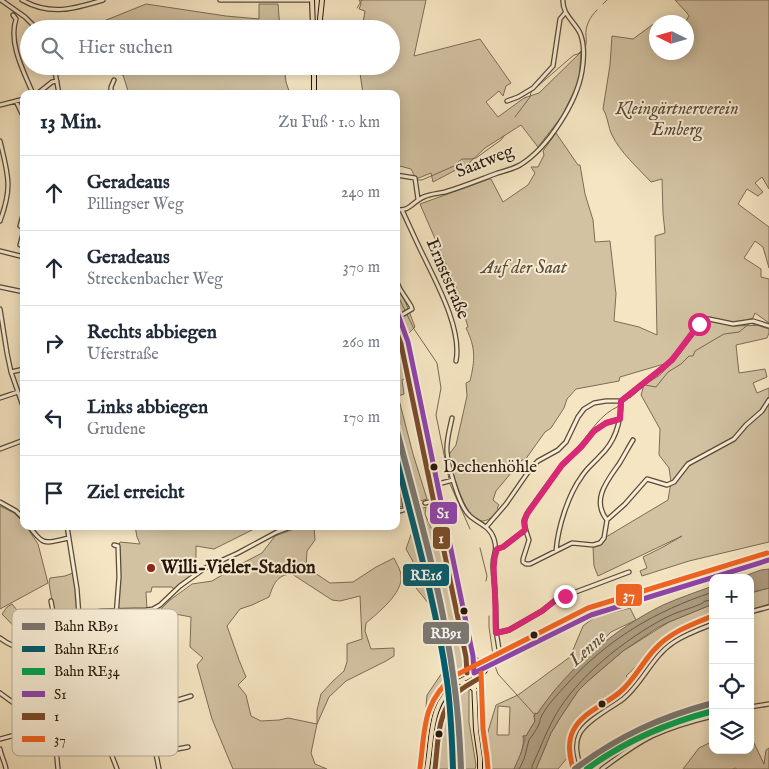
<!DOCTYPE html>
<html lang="de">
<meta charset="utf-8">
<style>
:root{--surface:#fff;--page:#f6f6f7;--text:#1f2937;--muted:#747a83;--line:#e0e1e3}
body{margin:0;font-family:"IM FELL English",serif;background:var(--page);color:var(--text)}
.controls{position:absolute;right:15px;bottom:15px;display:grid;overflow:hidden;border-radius:10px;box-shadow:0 2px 12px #0003}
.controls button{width:45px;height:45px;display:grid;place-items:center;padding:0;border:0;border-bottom:1px solid var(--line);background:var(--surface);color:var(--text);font:25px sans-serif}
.compass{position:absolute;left:649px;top:15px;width:45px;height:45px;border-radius:50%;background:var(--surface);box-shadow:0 2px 12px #0003;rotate:275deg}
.stop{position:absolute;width:15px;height:15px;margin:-11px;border:4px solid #db2777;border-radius:50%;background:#fff}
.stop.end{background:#db2777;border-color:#fff;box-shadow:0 1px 5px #0008}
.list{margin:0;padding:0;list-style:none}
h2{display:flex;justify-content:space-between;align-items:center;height:65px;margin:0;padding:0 20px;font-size:21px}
h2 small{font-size:16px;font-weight:400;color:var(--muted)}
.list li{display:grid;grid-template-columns:32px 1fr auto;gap:15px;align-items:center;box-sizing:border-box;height:75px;padding:0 20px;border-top:1px solid var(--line)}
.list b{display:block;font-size:19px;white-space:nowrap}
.list p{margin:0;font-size:16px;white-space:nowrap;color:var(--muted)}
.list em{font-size:16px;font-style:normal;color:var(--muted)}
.icon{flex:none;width:28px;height:28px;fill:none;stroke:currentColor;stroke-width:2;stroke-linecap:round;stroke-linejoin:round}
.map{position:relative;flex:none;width:769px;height:769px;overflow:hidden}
.search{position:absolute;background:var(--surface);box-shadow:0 2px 12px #0003;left:20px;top:20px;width:380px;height:55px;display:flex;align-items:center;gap:12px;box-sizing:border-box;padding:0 18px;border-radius:28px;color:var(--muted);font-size:19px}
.panel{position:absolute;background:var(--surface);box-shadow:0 2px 12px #0003;left:20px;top:90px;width:380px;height:440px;border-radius:10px}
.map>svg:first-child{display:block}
.green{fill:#d2c2a2;stroke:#7c6c55;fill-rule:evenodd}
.water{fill:#af9f83;stroke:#796852}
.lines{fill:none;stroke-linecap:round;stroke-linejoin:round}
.shore{stroke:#6b5a46;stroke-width:1}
.stream{stroke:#796852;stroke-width:1}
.minor-tunnel{stroke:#d6c6a6;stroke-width:3;stroke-dasharray:3 1.5;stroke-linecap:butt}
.minor-casing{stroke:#5a4a36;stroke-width:5.5}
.major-casing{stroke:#271608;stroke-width:6}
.minor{stroke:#f8eed7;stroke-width:3}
.major{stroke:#f5e5c2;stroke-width:4}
.bus-1-casing{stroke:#f8eed7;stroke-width:9}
.bus-2-casing{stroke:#f8eed7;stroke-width:9}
.bus-3-casing{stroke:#f8eed7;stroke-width:9}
.bus-1{stroke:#8e44ad;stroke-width:5}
.bus-2{stroke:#7a4b2a;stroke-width:5}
.bus-3{stroke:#f26522;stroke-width:5}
.rail-1-casing{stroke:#f8eed7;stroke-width:10}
.rail-2-casing{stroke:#f8eed7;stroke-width:10}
.rail-3-casing{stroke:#f8eed7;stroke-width:10}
.rail-1{stroke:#7b7872;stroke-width:6}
.rail-2{stroke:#005c6e;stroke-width:6}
.rail-3{stroke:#00a651;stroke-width:6}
.route{stroke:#db2777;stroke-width:6}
.bus-dot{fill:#271608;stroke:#f8eed7;stroke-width:2}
.poi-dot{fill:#8f2418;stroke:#f8eed7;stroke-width:2}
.labels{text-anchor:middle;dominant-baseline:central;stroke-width:4;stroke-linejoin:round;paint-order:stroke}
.bus-label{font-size:17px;fill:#271608;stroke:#f8eed7;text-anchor:start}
.park-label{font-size:18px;font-style:italic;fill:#5a4a36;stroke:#f8eed7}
.street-label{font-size:18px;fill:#271608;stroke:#f8eed7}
.poi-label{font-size:18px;font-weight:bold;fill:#271608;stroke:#f8eed7;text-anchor:start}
.water-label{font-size:19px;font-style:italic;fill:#5d4d39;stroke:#f8eed7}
.key{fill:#f8eed7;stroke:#b9ad99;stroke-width:1}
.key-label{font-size:14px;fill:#271608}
.line-badge{stroke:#f8eed7;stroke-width:2}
.badge-label{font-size:14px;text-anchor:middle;font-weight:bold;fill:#fff}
</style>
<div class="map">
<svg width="769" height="769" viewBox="0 0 769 769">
<rect width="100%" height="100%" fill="#f5e5c2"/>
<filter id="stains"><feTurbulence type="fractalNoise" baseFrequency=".004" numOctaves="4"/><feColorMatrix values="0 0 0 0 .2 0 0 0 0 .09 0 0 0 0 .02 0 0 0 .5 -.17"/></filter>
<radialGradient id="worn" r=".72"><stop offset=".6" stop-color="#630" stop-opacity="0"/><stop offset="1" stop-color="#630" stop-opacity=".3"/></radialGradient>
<path class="green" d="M359,0H426L414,56L480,39L511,83L506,86L503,96L499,91L486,102L498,117L524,98L539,93L581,52L579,81L562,116L538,147L521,125L485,148L469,163L433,182L431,173L416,179L411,169L396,165V94H363L359,66H391V29H362L365,11L359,9L361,4Z
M675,0H769V189L762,177L755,183L763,192L758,196L747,189L738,204L769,227V268L763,247L755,241L744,258L761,269V277L769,279V323L755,313L753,318L734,326L769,325V333L767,338L736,345L739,373L765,369L767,377L753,383L757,393L769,388V542L689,561L642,576L640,571L647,568L643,557L663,547L682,536L598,576L594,566L593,547C600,546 604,543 606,537L668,500L671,482L669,468L659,455L660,429L641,395L644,385L660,375L674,360L696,331L664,364L620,377L619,381L576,389L567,399L564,408L551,428L545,432L525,460H522L496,491L493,500L499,505L497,508L499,510C495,515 488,522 480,521C464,517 452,470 448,456L456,445L467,396L466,383L470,381C475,360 476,348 466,328L468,327L456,287L420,204L489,179H491L503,202L528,185L535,173L531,167H538L544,155L543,151L556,133L578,165H580L585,194L593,220L595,242L610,241L616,294L614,321L639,327L657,335L655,236L665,233L663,213L662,179L651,182C638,168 620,152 612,135C608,127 608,117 603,109L610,65L612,36L633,39L652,25L656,24V52L679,53V56L681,57V53L686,52V22H682L686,21L689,16L687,13Z
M146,4L226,16L259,19V4H278L280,29H84Z
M88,66H284L286,82L290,94H129L123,75L112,73V68L111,71L88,68Z
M396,277L415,327L406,336L402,317L396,304Z
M406,339L414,376L402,380L404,394L398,396L413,454L427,499L396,508V342Z
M0,506L14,513L24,523V526H26L38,544L48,583L0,609Z
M426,507L425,514L431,528L442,531L455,600L468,658L469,668L466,672C443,680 435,698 429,720L425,719L427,695L446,667L433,609L416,588V567L406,549L414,526V518L409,513Z
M135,526H260L214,549L196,546V573L174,590L172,587H152L151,592H146L147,610H116L119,545L120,542L140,544L137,537Z
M299,527H314L315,540L307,551L306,567L330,583L353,582L376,567L394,558C396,563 401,570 401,576C403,593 378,613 366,623L365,631L371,649L394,648V656L386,661L346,681L329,697L317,724L311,753L315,764L327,769H233L212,719L197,665L203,658L190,647L191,617L159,611L170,600L192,584L212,581L239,565L262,553L275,536ZM292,574L332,600L340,601L360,596L362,639L347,644V662L344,671L333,681L321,694L317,710V724L288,718L279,720L261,721L251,716L246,695L238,685L246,677L239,660L227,626L240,609L252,605L269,597C274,584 276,575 292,574Z
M73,573L76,589L78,615L55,619L49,583L50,578L65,576Z
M769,588V604L750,610V593Z
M12,604L36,633L40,639L28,641L2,614L7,607Z
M713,604V622C697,627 683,634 669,643C662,647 658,655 650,658L646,666L642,661L626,676L629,679L617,696L601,710L583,724L575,733L572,752L558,769H536L551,733L560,718L578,691L588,681L623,651L669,622Z
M630,608L636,620L611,632L555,690L537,714L535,713L534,716L535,721L526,736H523C525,746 519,760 514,769H489L486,766L484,745L496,705L518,695L570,657L583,626L595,617ZM498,706L510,707L509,735H497Z
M458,685H463L469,688V722L476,765L475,769H431L434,751L437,717L446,696Z
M713,741V750H750V742L754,743L764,764L766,750L769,748V769H736V768L732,769H683L699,748Z"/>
<path class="water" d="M769,569V588L750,593V578H739L761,570Z
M713,586V604L669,622L657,628L623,651L588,681L578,691L560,718L551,733L536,769H514L521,753L525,739L523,736H526L535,721L534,716L536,713L537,714C567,669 614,629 663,605C679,598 696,592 713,586Z"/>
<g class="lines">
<path class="shore" d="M519,769C525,760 526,750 529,740C532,735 537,730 539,724C541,719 539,722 541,717C547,705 558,694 567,684C608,639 655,611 713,592
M532,769V766C540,749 546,732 555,716C577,677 625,639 665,618C676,612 689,609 701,604L705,601L713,600"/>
<path class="stream" d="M603,4L607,0
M357,8L362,0
M585,48C587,43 586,41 586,36C585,26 590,17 597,10
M515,117L530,97L531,92L568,60L574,55L578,54L582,50
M418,180H422L454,166L462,159H471L476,158L501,140L504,136
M396,292L414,329L437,363L441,388L436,415L449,479
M630,398L645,385L656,387L668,372L681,364L689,356H693L695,351L717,338L724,334L739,332L750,323L769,329
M578,446C592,431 599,415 619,406
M450,484L470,529
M480,548L487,576L486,581
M489,616V627L494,662
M495,666L498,674L535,715"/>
<path class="minor-tunnel" d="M410,508L425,503"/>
<g class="minor-casing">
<path id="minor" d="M1,0L25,17L37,29
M22,0C50,16 74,9 103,0
M220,0H312
M13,15L16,19C8,43 24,72 33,94
M54,66L59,94
M37,94L52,82L57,81
M111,94V87L114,80
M16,101L24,118
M507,101L518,97L533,88L553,66L560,19L565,13
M0,105L24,99
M0,141C8,175 13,186 0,221
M396,175L415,178L418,199
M396,209C410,213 413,200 426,196C432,194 439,193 445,192C462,187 479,180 495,174C504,171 513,169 520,165C548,148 577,102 582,71C584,59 585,45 580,33C574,21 562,14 563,0
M402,210C410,227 417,243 425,259C438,286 462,330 456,361
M24,211L20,226L24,227
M20,245L24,230
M0,251L24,257
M396,280L400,289L411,306L412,309L400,316
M0,287L24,292
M0,309L7,353L11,372L24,409
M11,372L24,369
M0,398L18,392
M452,418C450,428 446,441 447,452C448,466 459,507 470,516C479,524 490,526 494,539C498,552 493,553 493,565C493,575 495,585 495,595C497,620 494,635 502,660
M620,419L606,423L594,431L582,446L562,465L530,509C521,522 525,527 529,540L523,559V562L526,564H530L572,543L593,545L600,543L604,538L607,520L625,504L647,479L667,485L674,482L688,464L734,439L746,425L762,411L769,400
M0,449L24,440
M396,455L402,483L405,509
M438,484L453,480
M0,502L16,511L24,519
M425,503L441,499
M396,512L410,508
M607,520C591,500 607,481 619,464C624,456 628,448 633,440
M29,526C44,547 45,543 69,538
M67,526L77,589L80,629L101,708L107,743L117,769
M487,526L506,504L531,468L538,461L558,450L566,442L578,417L584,409L594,403L606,401H621L630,394L665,366L672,360L702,321L709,319L733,324L753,321L769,326
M114,545L118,546L119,577L116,616L122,642L132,668L150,724L159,769
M497,549L503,547L525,530
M556,551C558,527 568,495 582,476C587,468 594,463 600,456C616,441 621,422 621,401
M51,601L57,633L62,640
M150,610C152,624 159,637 169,647
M750,612L769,607
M78,615L102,611L146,610L153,609L160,605L180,586L205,568L238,553L277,532L293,526
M496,633L509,630L516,626L542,611L557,599L629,572
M0,638C14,649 44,658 62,651
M155,671L168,703
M0,693C14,703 51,729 55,745C57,752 57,761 58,769
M78,694L65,661L62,651V645L64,634L68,623L72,620L79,619
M12,702L18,693L16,685C20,684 24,681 28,684C34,687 44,721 45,729
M163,704L171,727
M750,707L769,704
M145,710L191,696
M0,739L15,735L41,726
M55,743C73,745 90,753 108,748
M0,749C1,756 5,762 6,769
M156,753L188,747
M581,769C578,758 574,746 579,735C584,722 611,708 623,699C643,683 652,656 674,642C686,634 700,629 713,624
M602,769C618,757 634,745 652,736C671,727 692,721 713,716"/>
</g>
<g class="major-casing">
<path id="major" d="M312,0L313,29
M322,29L320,19L322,0
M314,66V94
M396,308L408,342L450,541L473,656L476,730L480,758V769
M474,658L478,662L488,667
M460,682L466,683L475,690
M476,686L479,678L486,669
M427,769C433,736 428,704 458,682L591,615L769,560"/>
</g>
<use href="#minor" class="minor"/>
<use href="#major" class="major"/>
<g class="bus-1-casing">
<path id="bus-1" d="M396,309L408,342L473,656L474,673L591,615L769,560"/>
</g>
<g class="bus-2-casing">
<path id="bus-2" d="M396,331L401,344L466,657L467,673
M435,769C438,745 437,713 455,695C461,688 470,684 478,679"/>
</g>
<g class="bus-3-casing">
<path id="bus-3" d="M481,673L483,729L487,757L488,769
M420,768C425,730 422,702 454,676L588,608L767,553
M573,769C570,757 567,743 573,731C582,712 605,705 620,692C634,680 642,663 654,650C669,633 690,625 710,617"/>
</g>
<use href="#bus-1" class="bus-1"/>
<use href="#bus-2" class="bus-2"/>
<use href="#bus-3" class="bus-3"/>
<g class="rail-1-casing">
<path id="rail-1" d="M396,427C418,511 443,596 454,682C458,711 460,740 461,769
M575,769C618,736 661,717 713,703"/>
</g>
<g class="rail-2-casing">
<path id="rail-2" d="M396,457C415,532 436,605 447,681C451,710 452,740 453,769"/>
</g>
<g class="rail-3-casing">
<path id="rail-3" d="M587,769C625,741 667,723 713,711"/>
</g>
<use href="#rail-1" class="rail-1"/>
<use href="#rail-2" class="rail-2"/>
<use href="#rail-3" class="rail-3"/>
</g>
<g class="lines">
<path class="route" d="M565,596L557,599L542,611L516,626L509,630L496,633C495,621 496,609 495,596C495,580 491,565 497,549L503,547L525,530L524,521L527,514L562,465L582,446L594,431L606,423L620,419L621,401L665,366L672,360L699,324"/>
</g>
<g class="bus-dot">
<circle cx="434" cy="467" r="4.5"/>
<circle cx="464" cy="611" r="4.5"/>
<circle cx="534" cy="635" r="4.5"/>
<circle cx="602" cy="704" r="4.5"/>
<circle cx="439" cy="734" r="4.5"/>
</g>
<circle class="poi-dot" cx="151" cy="568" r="5"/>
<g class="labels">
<g class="bus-label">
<text x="443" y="467">Dechenhöhle</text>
</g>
<g class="park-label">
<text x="677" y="109">Kleingärtnerverein<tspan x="677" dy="21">Emberg</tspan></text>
<text x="524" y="268">Auf der Saat</text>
</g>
<g class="street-label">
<text transform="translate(485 162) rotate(-22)">Saatweg</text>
<text transform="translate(447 279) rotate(67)">Ernststraße</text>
</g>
<g class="poi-label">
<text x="161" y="568">Willi-Vieler-Stadion</text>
</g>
<g class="water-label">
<text transform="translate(588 649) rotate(-42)">Lenne</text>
</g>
</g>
<rect x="12" y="609" width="166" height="147" rx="8" class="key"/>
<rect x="22" y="623" width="23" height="7" fill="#7b7872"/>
<rect x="22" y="646" width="23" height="6" fill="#005c6e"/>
<rect x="22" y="668" width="23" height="7" fill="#00a651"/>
<rect x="22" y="691" width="23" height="6" fill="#8e44ad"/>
<rect x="22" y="713" width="23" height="7" fill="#7a4b2a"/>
<rect x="22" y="736" width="23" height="6" fill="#f26522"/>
<g class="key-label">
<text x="54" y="631">Bahn RB91</text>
<text x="54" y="654">Bahn RE16</text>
<text x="54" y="676">Bahn RE34</text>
<text x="54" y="699">S1</text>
<text x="54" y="721">1</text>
<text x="54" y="744">37</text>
</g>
<g class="line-badge">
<rect x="429" y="501" width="29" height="24" rx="5" fill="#8e44ad"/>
<rect x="432" y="526" width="19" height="24" rx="5" fill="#7a4b2a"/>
<rect x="402" y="563" width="48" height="24" rx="5" fill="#005c6e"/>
<rect x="615" y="583" width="28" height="24" rx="5" fill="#f26522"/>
<rect x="422" y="621" width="48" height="24" rx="5" fill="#7b7872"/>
</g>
<g class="badge-label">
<text x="443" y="518">S1</text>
<text x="441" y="543">1</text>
<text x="426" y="580">RE16</text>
<text x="629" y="600">37</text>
<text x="446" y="638">RB91</text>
</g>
<rect width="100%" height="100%" filter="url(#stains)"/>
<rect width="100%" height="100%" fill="url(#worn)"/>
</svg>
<div class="controls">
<button>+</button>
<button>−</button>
<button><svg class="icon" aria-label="locate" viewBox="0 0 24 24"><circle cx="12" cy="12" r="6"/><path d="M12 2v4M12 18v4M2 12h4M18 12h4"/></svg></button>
<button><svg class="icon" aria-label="layers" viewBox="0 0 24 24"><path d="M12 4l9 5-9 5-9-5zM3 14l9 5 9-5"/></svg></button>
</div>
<svg class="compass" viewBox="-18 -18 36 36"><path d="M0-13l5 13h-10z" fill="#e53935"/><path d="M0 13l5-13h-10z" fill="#747a83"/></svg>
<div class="stop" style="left:699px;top:324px"></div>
<div class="stop end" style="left:565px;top:596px"></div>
<div class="search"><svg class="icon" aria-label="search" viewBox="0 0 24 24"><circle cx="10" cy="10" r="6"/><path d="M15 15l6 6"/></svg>Hier suchen</div>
<section class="panel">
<h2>13 Min.<small>Zu Fuß · 1.0 km</small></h2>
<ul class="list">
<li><svg class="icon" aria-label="ahead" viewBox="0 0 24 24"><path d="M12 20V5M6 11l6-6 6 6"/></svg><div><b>Geradeaus</b><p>Pillingser Weg</p></div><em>240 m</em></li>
<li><svg class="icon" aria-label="ahead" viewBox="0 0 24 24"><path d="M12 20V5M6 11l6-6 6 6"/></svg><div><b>Geradeaus</b><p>Streckenbacher Weg</p></div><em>370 m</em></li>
<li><svg class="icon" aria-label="right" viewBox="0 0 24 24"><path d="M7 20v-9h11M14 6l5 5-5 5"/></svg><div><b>Rechts abbiegen</b><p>Uferstraße</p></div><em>260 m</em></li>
<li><svg class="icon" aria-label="left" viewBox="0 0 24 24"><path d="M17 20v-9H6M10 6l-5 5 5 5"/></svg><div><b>Links abbiegen</b><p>Grudene</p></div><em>170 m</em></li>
<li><svg class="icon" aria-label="arrive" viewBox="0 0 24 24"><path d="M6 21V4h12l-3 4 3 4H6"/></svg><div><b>Ziel erreicht</b></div></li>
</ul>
</section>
</div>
